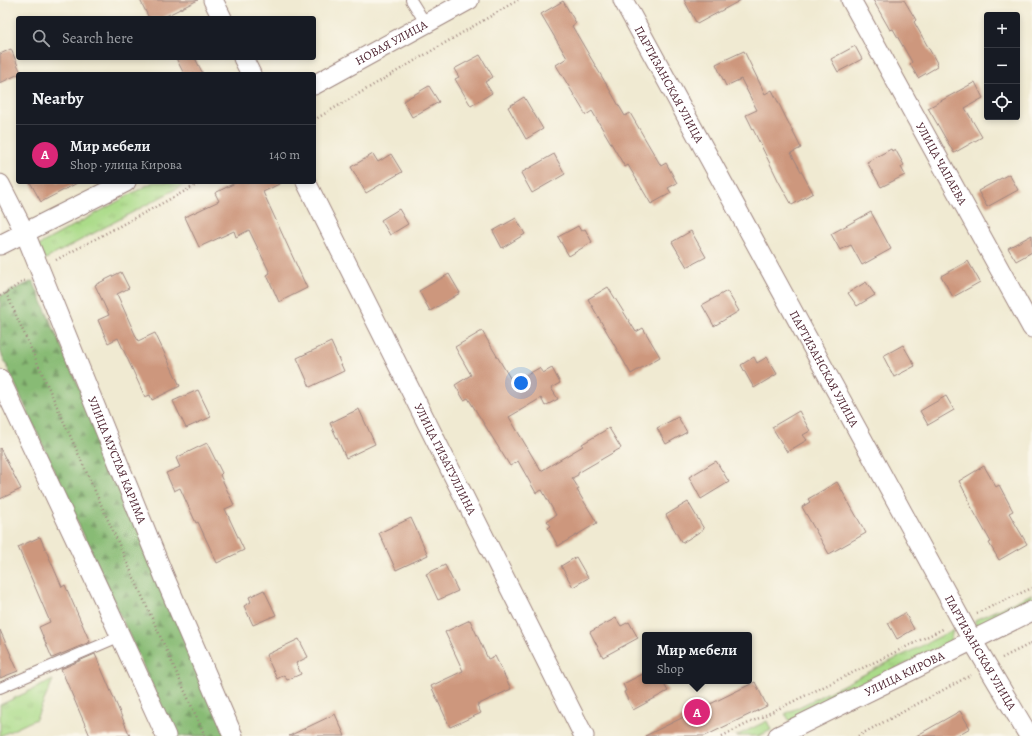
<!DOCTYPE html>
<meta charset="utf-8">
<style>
:root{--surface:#171b24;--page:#20242c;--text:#f1f3f6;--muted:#9ea1a6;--line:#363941;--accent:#db2777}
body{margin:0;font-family:Alegreya,serif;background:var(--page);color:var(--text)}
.controls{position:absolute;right:12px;top:12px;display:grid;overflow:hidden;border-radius:4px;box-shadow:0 2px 6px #0003}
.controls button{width:36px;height:36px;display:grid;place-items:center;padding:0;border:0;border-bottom:1px solid var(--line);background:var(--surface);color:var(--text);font:20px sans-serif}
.you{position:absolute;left:521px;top:383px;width:14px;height:14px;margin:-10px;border:3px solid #fff;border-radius:50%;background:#1a73e8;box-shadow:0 0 0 6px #1a73e833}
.badge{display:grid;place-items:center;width:26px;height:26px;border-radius:50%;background:var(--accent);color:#fff;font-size:13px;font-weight:700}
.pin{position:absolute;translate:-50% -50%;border:2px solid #fff;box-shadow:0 1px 4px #0006}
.popup{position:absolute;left:642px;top:632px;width:110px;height:52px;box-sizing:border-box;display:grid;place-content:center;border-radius:4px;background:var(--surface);filter:drop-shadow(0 1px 3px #0005);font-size:13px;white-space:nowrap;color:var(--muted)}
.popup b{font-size:15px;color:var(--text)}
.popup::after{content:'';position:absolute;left:50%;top:100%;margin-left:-8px;border:8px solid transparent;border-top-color:var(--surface)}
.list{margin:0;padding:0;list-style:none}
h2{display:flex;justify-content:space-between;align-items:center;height:52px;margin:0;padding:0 16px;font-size:17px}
h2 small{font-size:13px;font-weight:400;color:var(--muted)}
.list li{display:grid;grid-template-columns:26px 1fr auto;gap:12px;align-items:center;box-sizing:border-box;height:60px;padding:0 16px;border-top:1px solid var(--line)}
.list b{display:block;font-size:15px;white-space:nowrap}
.list p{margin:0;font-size:13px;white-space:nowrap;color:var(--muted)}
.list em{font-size:13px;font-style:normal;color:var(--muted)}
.icon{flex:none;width:22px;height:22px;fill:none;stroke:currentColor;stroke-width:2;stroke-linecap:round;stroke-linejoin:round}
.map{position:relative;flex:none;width:1032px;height:736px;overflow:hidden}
.search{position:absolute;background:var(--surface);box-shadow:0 2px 6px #0003;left:16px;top:16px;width:300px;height:44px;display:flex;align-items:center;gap:10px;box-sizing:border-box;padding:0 14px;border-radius:4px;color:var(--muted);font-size:15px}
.panel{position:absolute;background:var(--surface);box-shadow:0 2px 6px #0003;left:16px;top:72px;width:300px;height:112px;border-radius:4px}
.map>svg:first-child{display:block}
.grass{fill:url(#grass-tufts);stroke:#7a7d5a}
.forest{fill:url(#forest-firs);stroke:#696d50}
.building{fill:#cd977d}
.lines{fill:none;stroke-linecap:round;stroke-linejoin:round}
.lane-casing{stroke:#9d847e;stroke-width:12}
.street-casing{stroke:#9d847e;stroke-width:21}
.path{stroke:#9d847e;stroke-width:2.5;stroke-dasharray:1 3;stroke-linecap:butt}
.lane{stroke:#fff;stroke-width:10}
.street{stroke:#fff;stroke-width:19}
.labels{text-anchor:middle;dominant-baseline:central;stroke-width:3.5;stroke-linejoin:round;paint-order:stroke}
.street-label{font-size:12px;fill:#4a1f2b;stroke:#fbf7ec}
</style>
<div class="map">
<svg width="1032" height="736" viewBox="0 0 1032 736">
<defs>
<pattern id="grass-tufts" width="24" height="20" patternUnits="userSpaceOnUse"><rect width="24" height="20" fill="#abdb89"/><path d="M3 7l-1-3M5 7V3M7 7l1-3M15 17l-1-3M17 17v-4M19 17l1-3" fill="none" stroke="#95bc76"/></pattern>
<pattern id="forest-firs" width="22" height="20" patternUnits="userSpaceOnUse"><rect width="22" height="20" fill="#88bb75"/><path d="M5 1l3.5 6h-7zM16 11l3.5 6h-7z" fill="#719760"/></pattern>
</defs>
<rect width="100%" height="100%" fill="#fbf7ec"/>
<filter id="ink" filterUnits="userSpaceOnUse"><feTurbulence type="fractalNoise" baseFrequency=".025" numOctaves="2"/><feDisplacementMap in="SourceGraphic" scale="8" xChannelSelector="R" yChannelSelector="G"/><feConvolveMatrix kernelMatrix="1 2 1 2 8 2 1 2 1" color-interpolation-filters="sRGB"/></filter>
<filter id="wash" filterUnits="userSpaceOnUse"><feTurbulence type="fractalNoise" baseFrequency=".012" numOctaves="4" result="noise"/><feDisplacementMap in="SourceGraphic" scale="16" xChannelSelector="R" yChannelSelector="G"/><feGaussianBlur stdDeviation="0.9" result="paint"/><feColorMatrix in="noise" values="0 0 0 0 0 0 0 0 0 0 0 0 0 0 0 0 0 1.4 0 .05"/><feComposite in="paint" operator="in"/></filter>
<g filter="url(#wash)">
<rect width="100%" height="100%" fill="#f0ead2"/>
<path class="grass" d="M153,182H189L42,261L37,249L42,243Z
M1032,594V602L983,625H975V620Z
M953,630L950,642L790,721L785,714Z
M53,680L36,719L0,736V705Z
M767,721L771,730L759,736H736Z"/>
<path class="forest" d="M33,281L230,736H175L0,351V296Z"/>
<g id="blocks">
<path class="building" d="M140,0H198L162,18H149Z
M684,0H741L697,24Z
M873,0H904L916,20L914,22L937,63L936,64L937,67L918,78L910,64L912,62L893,29L890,30Z
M563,1L576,23L572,26L625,116L630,113L661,166L666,163L677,183L668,188L671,193L651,204L628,165L625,167L592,111L586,115L556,65L567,58L541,14Z
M855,46L862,59L838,72L831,59Z
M11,49L21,73L0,83V54Z
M744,51L765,94L772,90L801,148L791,153L813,193L792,205L779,182L746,115L757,110L741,79L726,86L716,64Z
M480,55L493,77L485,82L492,93L471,106L455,79L459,77L454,69Z
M176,58H195L203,74H184Z
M975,82L983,98L965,108L982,137L954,153L928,108Z
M429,86L439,102L412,117L403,101Z
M524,97L543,129L526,139L508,107Z
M891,149L892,151L895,149L904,165L901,167L905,175L881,187L867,162Z
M373,154L378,162L391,154L402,172L366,193L351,167Z
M554,154L565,174L532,193L521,173Z
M1009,174L1018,190L987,207L978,191Z
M30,182H79L41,202Z
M237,182H283L263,192L307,288L279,302L267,275L270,273L249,230L236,237L234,231L199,247L185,217L219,201L215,193Z
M399,209L408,224L390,235L381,220Z
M871,212L891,249L862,265L851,245L840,250L831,234Z
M516,218L525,234L502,248L493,231Z
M578,226L581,231L585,229L592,242L569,256L558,237Z
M691,231L706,257L687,267L672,242Z
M1032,235V252L1016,261L1008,248Z
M968,261L980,282L953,297L941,276Z
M121,272L129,288L117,294L138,341L155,333L180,386L152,400L150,395L145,397L118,338L108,343L98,320L109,315L95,285Z
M449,274L460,293L430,311L419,291Z
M866,282L875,295L857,306L848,293Z
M608,287L636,332L643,328L660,357L631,374L588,299Z
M727,291L739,311L714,326L702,305Z
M482,331L513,383L539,368L543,373L552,368L560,383L551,388L558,399L545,406L541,398L509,417L541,471L583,446L582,444L609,428L621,448L578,473V475L572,478L579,489L577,490L597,523L558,546L548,528L551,526L547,521L556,515L542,490L536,493L518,461L510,466L468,398L464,400L455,385L471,375L455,347Z
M331,342L344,371L310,387L297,358Z
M903,345L915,366L894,377L883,356Z
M754,357L757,363L767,357L777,374L754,388L741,365Z
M198,390L211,417L186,428L173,401Z
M946,396L954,410L928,425L920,411Z
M359,409L375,444L346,458L330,423Z
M799,411L810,431L803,435L807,440L787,452L772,427Z
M678,417L687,432L666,444L657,428Z
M207,443L222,473L220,475L234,505L225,509L244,550L217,563L198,522L196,523L180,488L174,491L166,473L180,467L176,458Z
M0,448L21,489L0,499Z
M716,461L729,482L701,499L689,477Z
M984,466L996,487L999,485L1013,511L1009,513L1027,544L999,560L989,543L991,542L969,503L970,502L959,481Z
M837,482L866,533L829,554L802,507L810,502L808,499Z
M688,502L704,529L682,543L666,515Z
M411,518L428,555L396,570L379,533Z
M40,537L62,587L65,585L90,642L52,658L39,627L50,622L18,547Z
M576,557L588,578L573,587L561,566Z
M445,565L458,591L438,600L426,574Z
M264,590L276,615L253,625L244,606L251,602L249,597Z
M905,613L914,629L897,639L888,623Z
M616,618L621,626L629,622L638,638L603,657L590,632Z
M470,620L488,659L495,656L511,689L477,705L481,713L450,727L431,686L463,671L445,632Z
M0,630L18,671L0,678Z
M299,639L308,657L296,663L301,674L287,680L284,675L277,679L266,655Z
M95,654L130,736H90L61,669Z
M645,673V681H662L668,691L633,710L624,692L626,691L623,684Z
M755,682L767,706L705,736H645Z
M960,711L970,728L956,736H916Z
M335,714L345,736H289Z"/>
</g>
</g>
<g filter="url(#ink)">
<use href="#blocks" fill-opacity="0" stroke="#9d847e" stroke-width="1"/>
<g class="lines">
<g class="lane-casing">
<path id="lane" d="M411,0L426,24
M0,688L121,636"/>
</g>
<g class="street-casing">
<g id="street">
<path d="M213,0L222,18"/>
<path id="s1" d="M623,0L972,640L1029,736"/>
<path id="s2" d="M851,0L1032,328"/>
<path d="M243,58L251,74"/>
<path id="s3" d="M314,85L469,0"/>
<path id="s4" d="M306,182L584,736"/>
<path id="s5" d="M0,184L25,233L164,576L233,736"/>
<path d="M0,245L126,182"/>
<path d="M0,379L103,598L166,736"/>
<path id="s6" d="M778,736L1032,611"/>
</g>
</g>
<path class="path" d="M314,120L518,0
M56,260L202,182
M6,293L205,736
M0,296L6,293L25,280
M977,613L1032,588
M1002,658L1032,643
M722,736L945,628
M858,736L971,675"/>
<use href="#lane" class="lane"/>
<use href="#street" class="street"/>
</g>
</g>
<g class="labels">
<g class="street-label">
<text stroke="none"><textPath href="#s3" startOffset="88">НОВАЯ УЛИЦА</textPath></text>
<text stroke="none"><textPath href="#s1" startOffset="96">ПАРТИЗАНСКАЯ УЛИЦА</textPath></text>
<text stroke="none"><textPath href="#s2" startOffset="187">УЛИЦА ЧАПАЕВА</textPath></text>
<text stroke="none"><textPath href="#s1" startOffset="420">ПАРТИЗАНСКАЯ УЛИЦА</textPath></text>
<text stroke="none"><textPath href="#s4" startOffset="310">УЛИЦА ГИЗАТУЛЛИНА</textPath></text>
<text stroke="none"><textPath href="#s5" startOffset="300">УЛИЦА МУСТАЯ КАРИМА</textPath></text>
<text stroke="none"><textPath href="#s1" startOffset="744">ПАРТИЗАНСКАЯ УЛИЦА</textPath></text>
<text stroke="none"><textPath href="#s6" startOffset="141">УЛИЦА КИРОВА</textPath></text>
</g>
</g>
</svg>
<div class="controls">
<button>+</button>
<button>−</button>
<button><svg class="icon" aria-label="locate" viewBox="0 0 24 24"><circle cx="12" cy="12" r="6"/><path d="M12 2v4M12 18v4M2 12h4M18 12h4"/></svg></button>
</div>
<div class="you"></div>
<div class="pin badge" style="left:697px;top:712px">A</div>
<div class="popup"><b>Мир мебели</b>Shop</div>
<div class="search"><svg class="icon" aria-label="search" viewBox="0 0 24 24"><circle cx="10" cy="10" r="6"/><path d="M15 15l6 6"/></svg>Search here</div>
<section class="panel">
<h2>Nearby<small></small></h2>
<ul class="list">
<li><span class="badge">A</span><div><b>Мир мебели</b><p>Shop · улица Кирова</p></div><em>140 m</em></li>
</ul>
</section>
</div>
